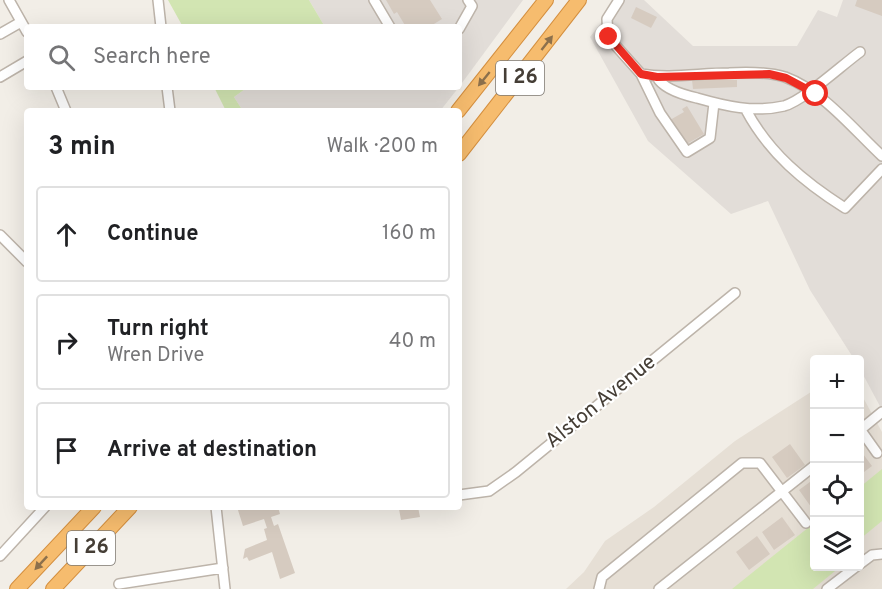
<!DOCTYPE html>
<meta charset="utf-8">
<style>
:root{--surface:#fff;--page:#f6f6f6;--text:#202124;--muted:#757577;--line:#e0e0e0}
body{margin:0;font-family:Overpass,sans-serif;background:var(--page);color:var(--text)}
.controls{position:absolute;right:18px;bottom:18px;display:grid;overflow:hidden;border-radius:6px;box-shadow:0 6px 24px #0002}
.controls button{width:54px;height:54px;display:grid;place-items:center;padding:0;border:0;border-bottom:2px solid var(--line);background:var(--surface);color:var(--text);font:30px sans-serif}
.stop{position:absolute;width:18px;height:18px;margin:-14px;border:4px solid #ee2d22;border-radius:50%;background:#fff}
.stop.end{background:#ee2d22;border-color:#fff;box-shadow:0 2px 6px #0008}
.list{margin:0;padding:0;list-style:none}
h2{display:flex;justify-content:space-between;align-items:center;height:78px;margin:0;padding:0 24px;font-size:26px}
h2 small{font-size:20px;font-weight:400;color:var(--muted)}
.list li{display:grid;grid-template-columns:39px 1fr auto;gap:18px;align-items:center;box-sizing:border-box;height:96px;margin:0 12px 12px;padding:0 12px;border:2px solid var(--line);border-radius:6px}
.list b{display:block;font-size:22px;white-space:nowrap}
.list p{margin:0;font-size:20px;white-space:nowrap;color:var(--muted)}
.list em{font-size:20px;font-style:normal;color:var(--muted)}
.icon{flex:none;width:33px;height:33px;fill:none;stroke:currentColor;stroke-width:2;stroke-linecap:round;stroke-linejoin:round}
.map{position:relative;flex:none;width:882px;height:589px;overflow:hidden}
.search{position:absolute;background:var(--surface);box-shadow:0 6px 24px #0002;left:24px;top:24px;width:438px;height:66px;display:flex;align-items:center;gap:15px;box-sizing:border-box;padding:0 21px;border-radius:6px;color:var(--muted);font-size:22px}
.panel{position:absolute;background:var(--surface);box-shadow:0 6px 24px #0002;left:24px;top:108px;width:438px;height:402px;border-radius:6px}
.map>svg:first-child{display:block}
.residential{fill:#e6dfd5}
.industrial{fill:#e2ddd8}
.green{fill:#d2e5b2}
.building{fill:#d6cbc0}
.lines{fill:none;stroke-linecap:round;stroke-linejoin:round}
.minor-casing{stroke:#bdb4aa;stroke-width:12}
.highway-casing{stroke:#d48f3f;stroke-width:16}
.minor{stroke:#fff;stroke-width:9}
.highway{stroke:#f6bc6e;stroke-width:14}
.oneway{fill:#8c704c}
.route{stroke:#ee2d22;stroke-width:8}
.labels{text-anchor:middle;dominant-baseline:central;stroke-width:4.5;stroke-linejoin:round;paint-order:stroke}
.shield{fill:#fff;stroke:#7d7872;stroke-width:1.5}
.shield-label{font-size:20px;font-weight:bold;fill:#453e36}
.street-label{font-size:21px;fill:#453e36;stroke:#fff}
</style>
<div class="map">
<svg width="882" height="589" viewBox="0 0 882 589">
<rect width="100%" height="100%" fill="#f2eee7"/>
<path class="residential" d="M814,390V566H860V392L882,432V589H566L584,572L605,541L654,507L735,441Z"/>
<path class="industrial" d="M309,0H523L459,87V27H325Z
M619,0H644L693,46H797L818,10L837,17L843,0H882V410L860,369V360L854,359L810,290L768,201L731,214L648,141L590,37Z
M248,87H459L440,111H243L234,97Z"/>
<path class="green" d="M168,0H309L325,27H183Z
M214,87H248L234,97L243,111H226Z
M882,469V521L860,539V487Z
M814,523V566L840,567L813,589H732Z"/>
<path class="building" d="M386,0H430L442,19L429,27H406L397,12L394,14Z
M857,0H882V16L855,6Z
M636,7L657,17L651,28L631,18Z
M692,80H737V87L693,89Z
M687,106L704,134L685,145L670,120L684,112L682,109Z
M790,444L805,465L787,478L772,457Z
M860,450L872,466L860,475Z
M814,479V511L799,490Z
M237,507H278L280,514L271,517L274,526L278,524L295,573L280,579L272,552L249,561L247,557L243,559L245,549L267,540L264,529L267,528L264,519L243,526Z
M413,507H418L420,517L401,520L399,509Z
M782,517L795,535L774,550L762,532Z
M757,536L770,554L749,570L736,552Z"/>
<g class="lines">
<g class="minor-casing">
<path id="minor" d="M9,0L27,32
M158,0L161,27
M374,0L390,27
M619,0L607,19L608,37L641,74L660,113L687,152L710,138L714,103
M459,29L472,6L468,0
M0,34L21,22
M641,74C670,79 700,73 729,73C747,72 768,72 785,77C823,91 853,129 882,156
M0,77L27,61
M657,77C663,89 684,95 697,98C725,106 754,113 784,106C803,101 842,65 860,52
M56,87L66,111
M167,87L170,111
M746,110C769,153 804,182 845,208L882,169
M0,235L27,262
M860,429L877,453
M860,430L882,412
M459,495L489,491L516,472L735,293
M216,507L225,589
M0,556L45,507
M860,564L872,555L882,554
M119,584L223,568
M599,589L602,577L742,463H760L806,523
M659,589L814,466
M827,589L857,566"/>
</g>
<g class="highway-casing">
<path id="highway" d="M458,111L546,0
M459,154L579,0
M17,589L94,507
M53,589L130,507"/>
</g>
<use href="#minor" class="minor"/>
<use href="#highway" class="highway"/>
</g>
<defs><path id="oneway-solid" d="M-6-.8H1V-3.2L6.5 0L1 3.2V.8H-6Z" transform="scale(1.5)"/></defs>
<g class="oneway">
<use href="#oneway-solid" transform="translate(547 43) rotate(-52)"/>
<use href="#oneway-solid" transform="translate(484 79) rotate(129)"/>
<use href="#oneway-solid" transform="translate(41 563) rotate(133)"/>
</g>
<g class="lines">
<path class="route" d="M609,37L641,74L657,77L769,74L786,78L816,94"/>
</g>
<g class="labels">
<g class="shield">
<rect x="496" y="61" width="48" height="34" rx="4.5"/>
<rect x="67" y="531" width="48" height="34" rx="4.5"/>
</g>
<g class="shield-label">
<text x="520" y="78">I 26</text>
<text x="91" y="548">I 26</text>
</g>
<g class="street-label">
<text transform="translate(601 402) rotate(-39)">Alston Avenue</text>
</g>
</g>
</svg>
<div class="controls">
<button>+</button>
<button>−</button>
<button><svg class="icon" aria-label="locate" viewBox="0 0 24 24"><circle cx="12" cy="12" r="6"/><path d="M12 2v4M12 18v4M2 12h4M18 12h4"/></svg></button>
<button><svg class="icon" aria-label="layers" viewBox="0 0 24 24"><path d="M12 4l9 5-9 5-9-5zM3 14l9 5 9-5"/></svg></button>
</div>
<div class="stop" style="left:816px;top:94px"></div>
<div class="stop end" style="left:609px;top:37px"></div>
<div class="search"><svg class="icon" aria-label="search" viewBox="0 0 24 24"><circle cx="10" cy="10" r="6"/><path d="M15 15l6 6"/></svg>Search here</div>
<section class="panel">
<h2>3 min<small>Walk · 200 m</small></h2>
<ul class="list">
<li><svg class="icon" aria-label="ahead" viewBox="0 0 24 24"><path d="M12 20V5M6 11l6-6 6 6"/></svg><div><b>Continue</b></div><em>160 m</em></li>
<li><svg class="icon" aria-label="right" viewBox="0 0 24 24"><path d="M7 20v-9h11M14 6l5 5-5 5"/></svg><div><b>Turn right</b><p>Wren Drive</p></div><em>40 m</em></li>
<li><svg class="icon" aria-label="arrive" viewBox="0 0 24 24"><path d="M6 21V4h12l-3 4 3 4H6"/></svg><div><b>Arrive at destination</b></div></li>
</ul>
</section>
</div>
